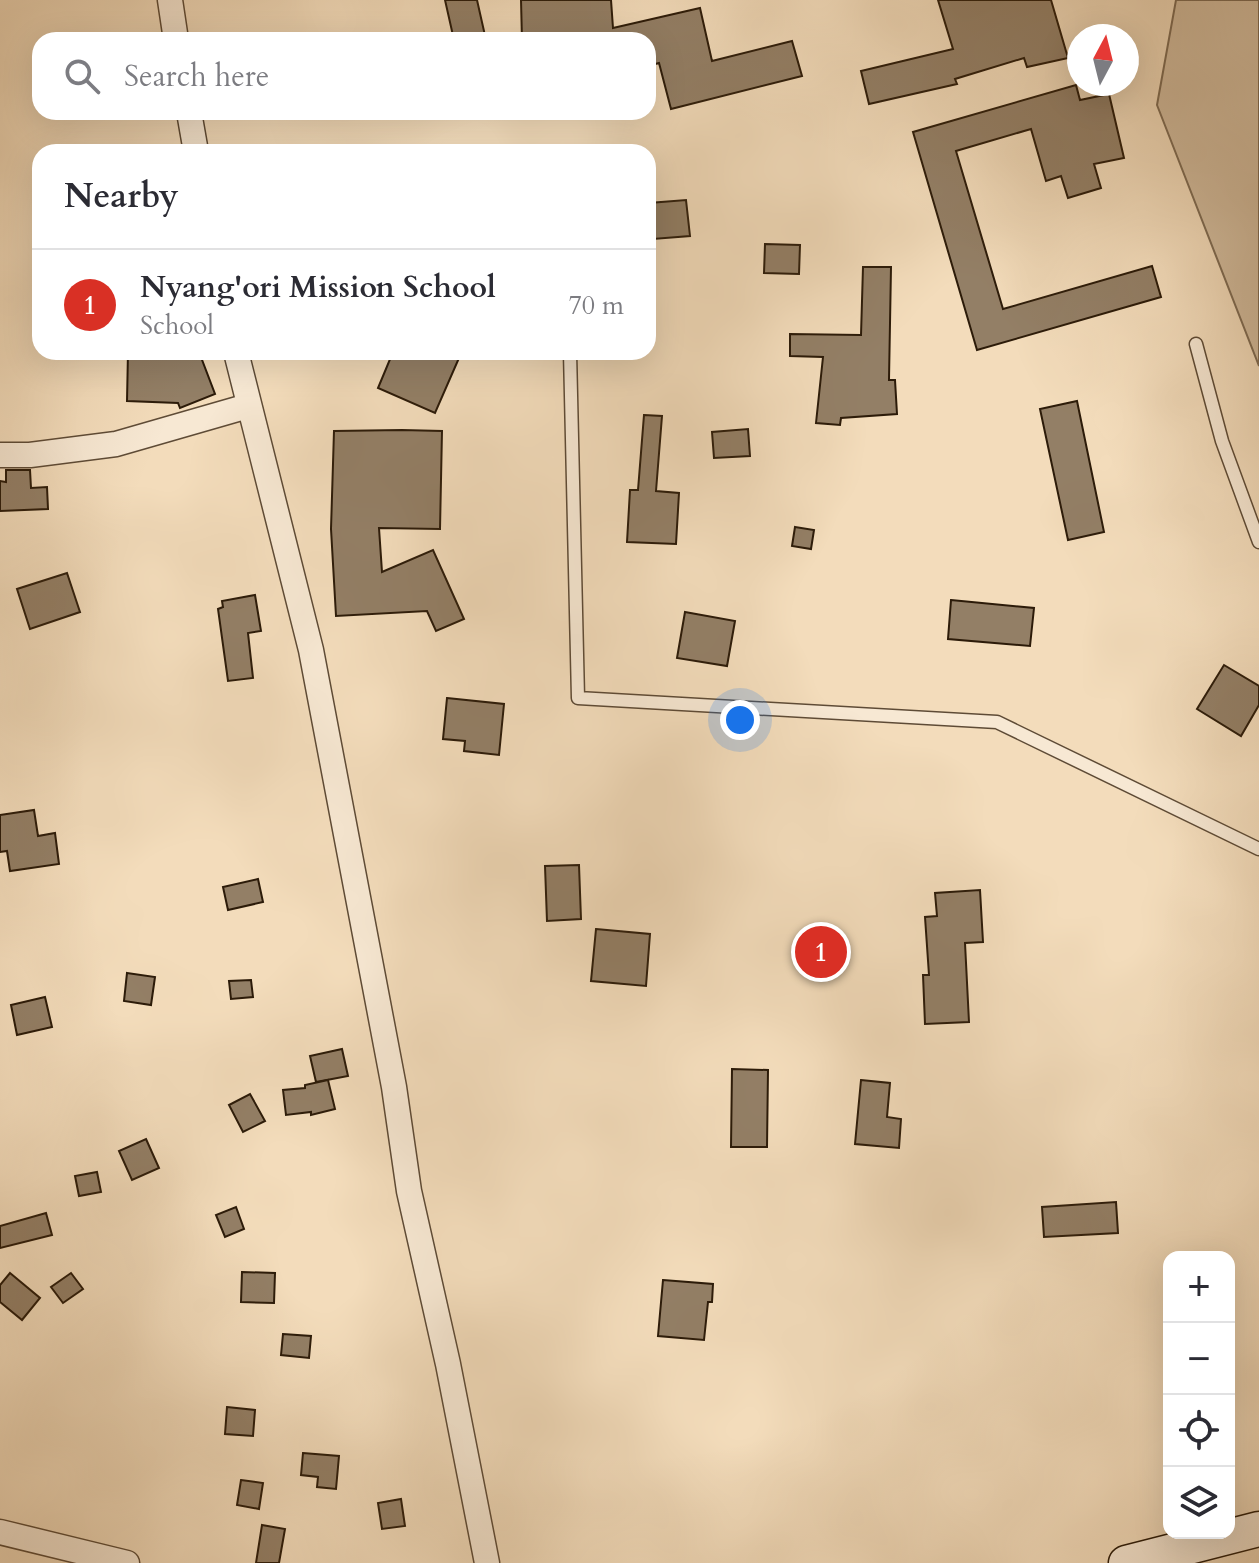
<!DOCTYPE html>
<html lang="en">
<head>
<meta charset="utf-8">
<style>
	body { margin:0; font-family:Cardo,serif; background:#f7f7f7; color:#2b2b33 }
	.controls { position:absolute; right:24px; bottom:24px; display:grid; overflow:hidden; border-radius:16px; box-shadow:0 8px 32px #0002 }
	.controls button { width:72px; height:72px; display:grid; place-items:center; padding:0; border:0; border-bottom:2px solid #e1e1e2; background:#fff; color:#2b2b33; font:40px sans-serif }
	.compass { position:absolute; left:1067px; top:24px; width:72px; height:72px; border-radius:50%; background:#fff; box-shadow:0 8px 32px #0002; rotate:7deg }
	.you { position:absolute; left:740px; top:720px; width:28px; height:28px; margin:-20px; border:6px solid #fff; border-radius:50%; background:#1a73e8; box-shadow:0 0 0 12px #1a73e833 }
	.badge { display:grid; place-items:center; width:52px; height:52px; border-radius:50%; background:#d93025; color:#fff; font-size:26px; font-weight:700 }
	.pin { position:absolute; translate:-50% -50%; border:4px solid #fff; box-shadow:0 2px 8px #0006 }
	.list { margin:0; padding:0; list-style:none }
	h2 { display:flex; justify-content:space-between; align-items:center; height:104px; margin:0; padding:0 32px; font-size:34px }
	h2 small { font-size:26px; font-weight:400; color:#7c7c81 }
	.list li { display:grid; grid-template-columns:52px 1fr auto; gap:24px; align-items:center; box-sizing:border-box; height:112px; padding:0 32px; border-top:2px solid #e1e1e2 }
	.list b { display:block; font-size:30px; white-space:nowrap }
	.list p { margin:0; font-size:26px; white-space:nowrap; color:#7c7c81 }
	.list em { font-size:26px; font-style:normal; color:#7c7c81 }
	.icon { flex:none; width:44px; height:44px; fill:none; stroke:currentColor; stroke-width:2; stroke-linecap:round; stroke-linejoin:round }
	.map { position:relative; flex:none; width:1259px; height:1563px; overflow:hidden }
	.search { position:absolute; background:#fff; box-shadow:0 8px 32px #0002; left:32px; top:32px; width:624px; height:88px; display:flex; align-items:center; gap:20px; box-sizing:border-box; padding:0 28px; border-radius:24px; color:#7c7c81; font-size:30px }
	.panel { position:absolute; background:#fff; box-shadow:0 8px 32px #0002; left:32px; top:144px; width:624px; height:216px; border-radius:24px }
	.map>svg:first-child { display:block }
</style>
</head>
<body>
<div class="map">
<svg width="1259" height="1563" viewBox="0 0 1259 1563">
	<rect width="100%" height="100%" fill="#f3dcbb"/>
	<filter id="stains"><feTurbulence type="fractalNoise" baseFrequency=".0025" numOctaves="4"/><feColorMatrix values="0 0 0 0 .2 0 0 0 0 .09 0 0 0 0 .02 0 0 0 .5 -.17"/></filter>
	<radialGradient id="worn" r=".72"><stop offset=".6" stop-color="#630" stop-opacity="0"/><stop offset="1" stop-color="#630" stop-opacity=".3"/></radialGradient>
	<!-- green -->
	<polygon fill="#d1bb9d" stroke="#7e6b53" stroke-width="2" points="1176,0 1259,0 1259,366 1157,105"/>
	<!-- building -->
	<g fill="#937f66" stroke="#2c1b09" stroke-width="2">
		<polygon points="445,0 477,0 486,40 454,40"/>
		<polygon points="521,0 611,0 613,28 700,8 712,61 792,41 802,76 671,109 659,63 648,66 648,40 522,40"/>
		<polygon points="938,0 1051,0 1068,58 1027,67 1024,58 955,79 957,84 869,104 861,71 953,49"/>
		<polygon points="1076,85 1080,100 1109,94 1124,158 1094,164 1101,188 1068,198 1061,176 1046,181 1031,129 956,151 1003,309 1152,266 1161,297 977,350 913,132"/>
		<polygon points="686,200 690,236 653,239 649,203"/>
		<polygon points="765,244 800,245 799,274 764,273"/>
		<polygon points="863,267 891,267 889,380 895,380 897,414 841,418 840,425 816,423 823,357 790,356 790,334 861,335"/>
		<polygon points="128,352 199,352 215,394 180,408 178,403 127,401"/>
		<polygon points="393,352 444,352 459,358 435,413 378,388"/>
		<polygon points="1077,401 1104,532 1068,540 1040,409"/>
		<polygon points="644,415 662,416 656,491 679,493 676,544 627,542 630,490 638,490"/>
		<polygon points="748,429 750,456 714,458 712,432"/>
		<polygon points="402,430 442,431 440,529 379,528 382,572 433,550 464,619 436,631 427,611 336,616 331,529 334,431"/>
		<polygon points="6,470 30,470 31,488 47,487 48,509 0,511 0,481 6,482"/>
		<polygon points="795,527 814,530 811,549 792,546"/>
		<polygon points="67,573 80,612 30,629 17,589"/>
		<polygon points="255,595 261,631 248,633 253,678 228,681 218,609 223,607 222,601"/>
		<polygon points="951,600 1034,608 1030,646 948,639"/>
		<polygon points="685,612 735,621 727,666 677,658"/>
		<polygon points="1224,665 1259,686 1259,705 1241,736 1197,709"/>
		<polygon points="447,698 504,704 499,755 464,751 465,741 443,739"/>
		<polygon points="34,810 38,836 55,833 59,864 10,871 7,851 0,852 0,815"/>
		<polygon points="579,865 581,919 547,921 545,866"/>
		<polygon points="258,879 263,902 228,910 223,887"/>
		<polygon points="980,890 983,942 965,943 969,1022 925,1024 923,975 929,975 925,917 937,916 935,893"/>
		<polygon points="596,929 650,934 646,986 591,981"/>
		<polygon points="127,973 155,977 151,1005 124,1001"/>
		<polygon points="251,980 253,997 231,999 229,981"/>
		<polygon points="45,997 52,1027 17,1035 11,1005"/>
		<polygon points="342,1049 348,1076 316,1082 310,1056"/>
		<polygon points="732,1069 768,1070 767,1147 731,1147"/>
		<polygon points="328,1080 335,1109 311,1115 311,1112 286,1115 283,1090 305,1088 305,1085"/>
		<polygon points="861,1080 890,1083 887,1117 901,1119 899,1148 855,1144"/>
		<polygon points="250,1094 265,1121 243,1132 229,1105"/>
		<polygon points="146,1139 159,1168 132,1180 119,1151"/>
		<polygon points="97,1172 101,1192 79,1196 75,1176"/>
		<polygon points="1116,1202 1118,1233 1044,1237 1042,1207"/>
		<polygon points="236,1207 244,1229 225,1237 216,1215"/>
		<polygon points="46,1213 52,1235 0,1248 0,1226"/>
		<polygon points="242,1272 275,1273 274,1303 241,1302"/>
		<polygon points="10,1273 40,1298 22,1320 0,1302 0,1285"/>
		<polygon points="71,1273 83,1289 63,1303 51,1287"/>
		<polygon points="663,1280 713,1284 712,1302 708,1302 704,1340 658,1336"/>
		<polygon points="283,1334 311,1336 309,1358 281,1355"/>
		<polygon points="227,1407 255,1410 253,1436 225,1434"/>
		<polygon points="303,1453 339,1456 336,1489 317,1487 318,1477 301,1475"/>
		<polygon points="241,1480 263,1483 259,1509 237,1505"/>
		<polygon points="401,1499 405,1526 382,1529 378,1503"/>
		<polygon points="262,1525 285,1529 279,1563 256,1563"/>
	</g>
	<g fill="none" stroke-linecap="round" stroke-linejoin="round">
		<!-- service casing -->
		<g stroke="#5e4b36" stroke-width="15">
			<g id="service">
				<polyline points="1196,344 1222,441 1259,542"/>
				<polyline points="570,352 578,698 997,722 1259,849"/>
			</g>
		</g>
		<!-- minor casing -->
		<g stroke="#5e4b36" stroke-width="27">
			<g id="minor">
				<polyline points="170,0 176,40"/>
				<polyline points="189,112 196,152"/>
				<polyline points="236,352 311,650 394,1087 409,1191 448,1364 487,1563"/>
				<polyline points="0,455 30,455 116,444 248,406"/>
				<polyline points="0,1532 127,1563"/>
			</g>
		</g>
		<!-- secondary casing -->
		<g stroke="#2c1b09" stroke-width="37">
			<polyline id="secondary" points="1126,1563 1259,1529"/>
		</g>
		<!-- service -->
		<use href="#service" stroke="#f7e8d3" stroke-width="12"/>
		<!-- minor -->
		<use href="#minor" stroke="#f7e8d3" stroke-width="24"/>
		<!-- secondary -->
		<use href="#secondary" stroke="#f7e8d3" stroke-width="34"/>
	</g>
	<rect width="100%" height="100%" filter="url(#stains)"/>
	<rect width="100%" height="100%" fill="url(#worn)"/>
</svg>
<div class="controls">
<button>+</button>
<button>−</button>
<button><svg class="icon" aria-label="locate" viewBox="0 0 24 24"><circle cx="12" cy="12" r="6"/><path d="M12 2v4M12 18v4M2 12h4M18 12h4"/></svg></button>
<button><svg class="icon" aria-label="layers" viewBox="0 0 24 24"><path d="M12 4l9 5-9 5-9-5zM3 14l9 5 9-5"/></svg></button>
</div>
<svg class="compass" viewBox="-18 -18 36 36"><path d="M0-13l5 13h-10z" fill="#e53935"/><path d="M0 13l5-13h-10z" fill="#7c7c81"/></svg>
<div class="you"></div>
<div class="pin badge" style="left:821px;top:952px">1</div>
<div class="search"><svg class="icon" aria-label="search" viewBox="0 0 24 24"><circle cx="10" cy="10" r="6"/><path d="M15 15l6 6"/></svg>Search here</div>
<section class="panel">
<h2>Nearby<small></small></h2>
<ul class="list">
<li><span class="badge">1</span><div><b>Nyang'ori Mission School</b><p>School</p></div><em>70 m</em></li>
</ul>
</section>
</div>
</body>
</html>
